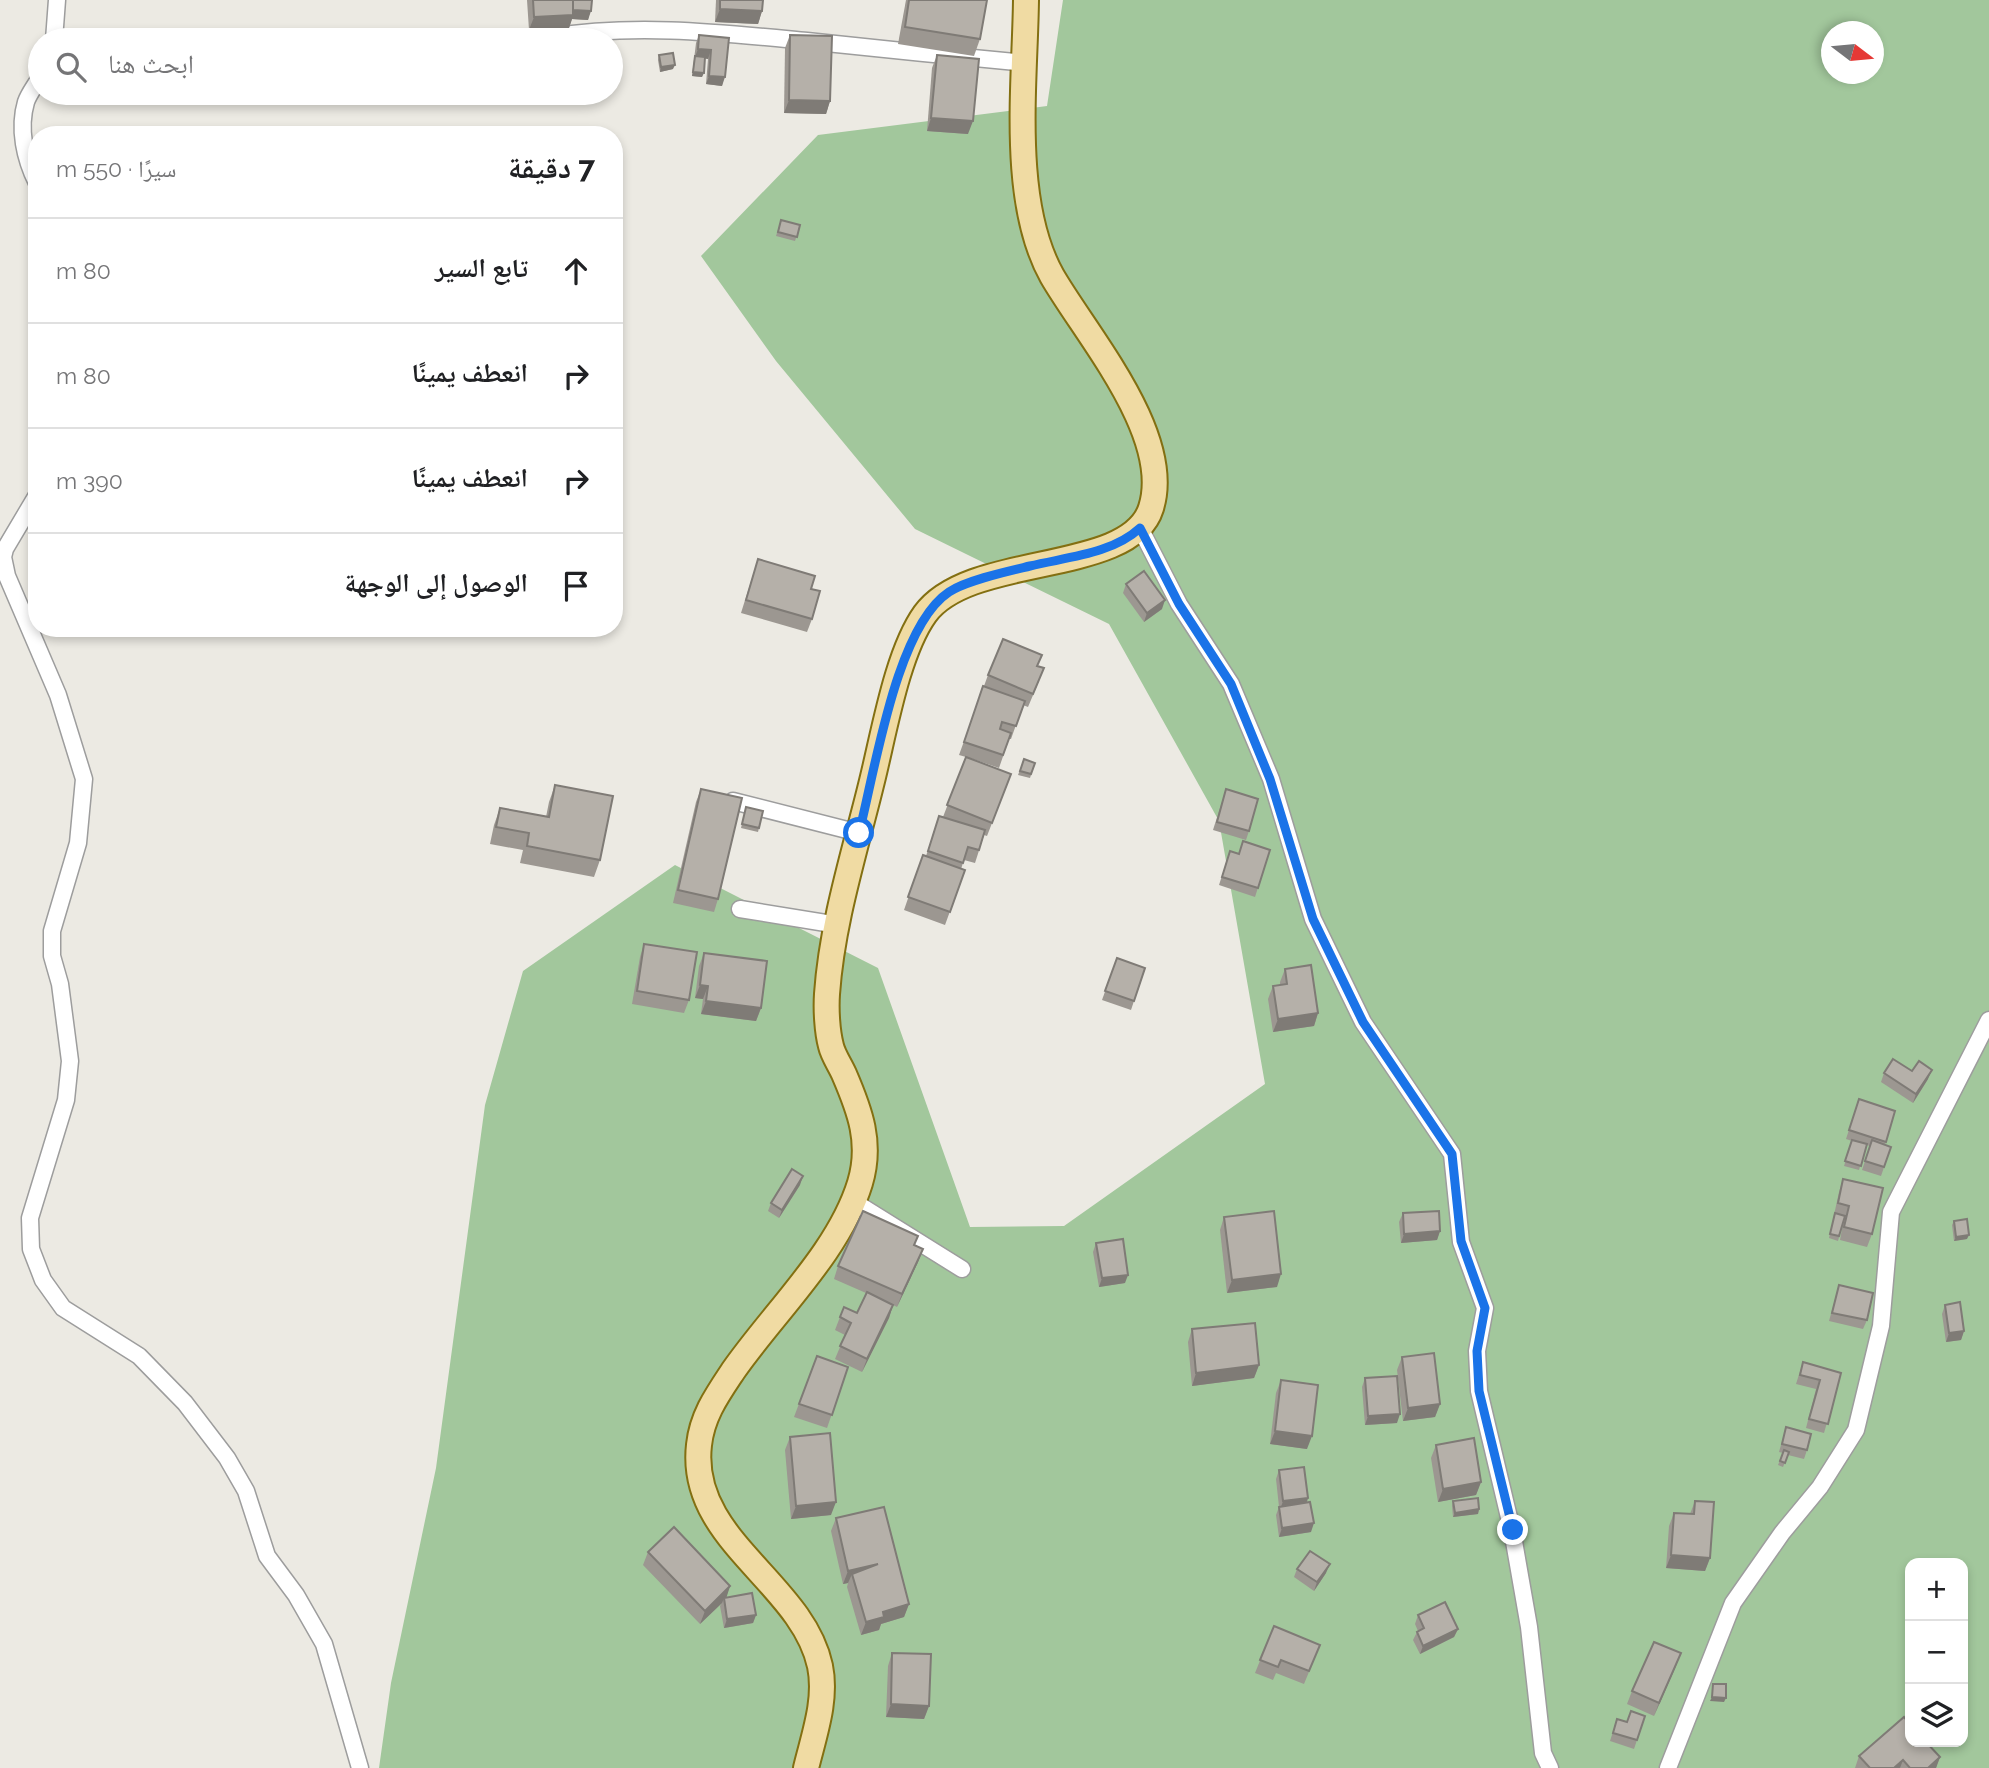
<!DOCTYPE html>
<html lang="ar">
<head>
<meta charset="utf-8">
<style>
	body { margin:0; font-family:Raleway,"Noto Naskh Arabic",sans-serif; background:#f6f6f6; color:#202124; direction:rtl }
	.controls { position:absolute; right:21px; bottom:21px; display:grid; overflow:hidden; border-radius:14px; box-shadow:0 4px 10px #0003 }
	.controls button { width:63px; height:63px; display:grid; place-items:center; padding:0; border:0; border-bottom:2px solid #e0e0e0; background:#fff; color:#202124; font:35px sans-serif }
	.compass { position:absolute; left:1821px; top:21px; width:63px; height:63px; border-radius:50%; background:#fff; box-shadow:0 4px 10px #0003; rotate:106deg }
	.stop { position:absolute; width:21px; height:21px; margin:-16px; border:5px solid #1a73e8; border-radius:50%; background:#fff }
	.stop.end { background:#1a73e8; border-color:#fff; box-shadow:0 2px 7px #0008 }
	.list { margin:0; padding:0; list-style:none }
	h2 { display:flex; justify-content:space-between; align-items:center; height:91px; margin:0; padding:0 28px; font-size:30px }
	h2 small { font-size:23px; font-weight:400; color:#757577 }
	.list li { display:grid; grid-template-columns:46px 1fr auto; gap:21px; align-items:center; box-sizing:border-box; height:105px; padding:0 28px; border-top:2px solid #e0e0e0 }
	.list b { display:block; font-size:26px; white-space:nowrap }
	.list em { font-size:23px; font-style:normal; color:#757577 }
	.icon { flex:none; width:38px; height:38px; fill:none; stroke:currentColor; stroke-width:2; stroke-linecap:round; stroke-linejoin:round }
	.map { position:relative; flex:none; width:1989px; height:1768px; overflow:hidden; direction:ltr }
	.search { position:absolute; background:#fff; box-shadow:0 4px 10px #0003; left:28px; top:28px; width:595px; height:77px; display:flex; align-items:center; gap:18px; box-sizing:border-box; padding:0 24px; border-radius:38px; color:#757577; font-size:26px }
	.panel { position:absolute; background:#fff; box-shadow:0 4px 10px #0003; left:28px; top:126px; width:595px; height:511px; border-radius:28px; direction:rtl }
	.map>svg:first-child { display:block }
</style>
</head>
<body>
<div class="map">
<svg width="1989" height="1768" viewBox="0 0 1989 1768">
	<rect width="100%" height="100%" fill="#eceae3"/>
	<!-- forest -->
	<path fill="#a2c79c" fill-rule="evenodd" d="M1063,0H1989V1768H379L391,1683L436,1468L485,1105L523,971L675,865L878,968L970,1227L1064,1226L1265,1084L1219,821L1109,624L915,529L776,361L701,256L818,135L1047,106ZM1832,32H1874V74H1832ZM1910,1563H1963V1742H1910Z"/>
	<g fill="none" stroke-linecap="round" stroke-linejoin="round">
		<!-- minor casing -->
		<g stroke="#9d9d9d" stroke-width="19">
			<g id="minor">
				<path d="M551,37C635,23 723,33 807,41C880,49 952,56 1025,63"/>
				<polyline points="54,40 57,0"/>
				<path d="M37,183C25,159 18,129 26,102C29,93 36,85 40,77"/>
				<polyline points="37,495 5,549 3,557 7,576 58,695 84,779 78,843 52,931 52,956 60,984 70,1061 66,1100 30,1218 31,1249 43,1280 63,1308 139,1356 185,1403 227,1458 246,1491 267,1556 296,1595 324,1644 360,1768"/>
				<polyline points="1140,528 1179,604 1231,684 1271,779 1313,919 1363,1022 1452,1154 1461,1242 1485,1308 1477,1351 1479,1391 1512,1530 1529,1627 1543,1753 1550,1768"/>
				<polyline points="733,801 859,833"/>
				<polyline points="740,909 838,925"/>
				<polyline points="853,1201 962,1269"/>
				<polyline points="1668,1768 1733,1603 1782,1533 1820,1487 1856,1430 1881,1326 1891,1212 1989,1020"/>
			</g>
		</g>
		<!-- primary casing -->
		<g stroke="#836f11" stroke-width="28">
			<path id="primary" d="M806,1768C814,1735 827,1700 820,1666C802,1582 688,1540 699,1445C702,1416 717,1395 733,1371C774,1312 839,1252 860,1183C872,1143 860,1111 844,1074C840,1065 833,1055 831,1046C827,1031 826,1009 827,994C832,922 855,851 872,781C884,733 897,653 925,614C970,552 1130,576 1151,508C1174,435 1086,335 1052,276C1010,201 1025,83 1026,0"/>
		</g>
		<!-- minor -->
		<use href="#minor" stroke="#fff" stroke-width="16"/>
		<!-- primary -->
		<use href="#primary" stroke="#f0dba3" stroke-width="24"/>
	</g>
	<!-- wall -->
	<g fill="#9c9791">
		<polygon points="527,0 592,0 588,20 572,19 569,28 529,30"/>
		<polygon points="716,0 763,0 762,11 758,24 715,22"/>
		<polygon points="906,0 987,0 980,39 974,56 898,44"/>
		<polygon points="699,35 729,38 722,86 706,84 708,59 705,58 702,77 692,76 696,43"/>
		<polygon points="790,35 830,101 826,114 784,113 785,48"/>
		<polygon points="659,55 673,69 660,72 658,60"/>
		<polygon points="937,55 968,134 927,131 932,68"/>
		<polygon points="781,220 800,225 795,241 776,236"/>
		<polygon points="758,559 811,589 812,619 807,632 741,613"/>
		<polygon points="1126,584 1162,609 1144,622 1123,593"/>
		<polygon points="1038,666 1039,681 1028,707 1023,705 1011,739 1009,739 999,768 970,758 1011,774 987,836 984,835 975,863 964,860 961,869 965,870 945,925 904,910 923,855 926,856 939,816 943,817 966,757 959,755 988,675"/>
		<polygon points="1024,759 1035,763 1030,778 1018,775"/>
		<polygon points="555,785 600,860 594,877 520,863 523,850 490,844 494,825 500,808 546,817 549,802"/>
		<polygon points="701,789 718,899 714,912 673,903 696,802"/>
		<polygon points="1226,789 1249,831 1246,840 1213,830"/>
		<polygon points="746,807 759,828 758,832 741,828"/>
		<polygon points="1270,850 1255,897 1219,885 1230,851 1239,854"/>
		<polygon points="644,944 689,1000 684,1013 632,1004 640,957"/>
		<polygon points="704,953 761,1008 756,1021 701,1014 703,999 695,998 699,966"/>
		<polygon points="1117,958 1145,968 1131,1010 1102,1000"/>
		<polygon points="1285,969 1318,1013 1314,1026 1273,1032 1268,999 1273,986 1280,985 1280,982"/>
		<polygon points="1912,1071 1928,1079 1913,1103 1881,1082 1884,1073"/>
		<polygon points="1859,1099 1895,1111 1885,1145 1891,1147 1881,1176 1862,1170 1870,1146 1866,1145 1859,1170 1844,1166 1852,1141 1846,1139"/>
		<polygon points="1843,1179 1872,1234 1867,1247 1840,1240 1844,1218 1838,1241 1829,1238 1839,1192"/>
		<polygon points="800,1185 779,1218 768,1211 771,1203"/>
		<polygon points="1403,1213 1440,1231 1437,1240 1401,1243 1399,1222"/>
		<polygon points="1224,1217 1277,1287 1227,1293 1220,1230"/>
		<polygon points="1954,1221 1967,1239 1954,1241 1952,1225"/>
		<polygon points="918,1236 914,1245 923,1249 918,1262 897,1307 893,1305 889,1318 862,1372 835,1359 845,1335 835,1330 840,1317 857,1313 866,1293 834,1279 838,1266"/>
		<polygon points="1096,1243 1125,1283 1099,1287 1093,1252"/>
		<polygon points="1839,1285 1867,1320 1863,1329 1829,1321"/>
		<polygon points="1945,1305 1964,1331 1961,1340 1946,1342 1942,1314"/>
		<polygon points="1192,1329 1259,1365 1254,1378 1192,1386 1188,1342"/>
		<polygon points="817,1356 848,1367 827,1428 794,1417"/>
		<polygon points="1402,1357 1440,1404 1435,1417 1403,1421 1397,1370"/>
		<polygon points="1803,1362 1841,1373 1824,1433 1806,1428 1816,1389 1796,1384"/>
		<polygon points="1365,1378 1397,1423 1365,1425 1362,1387"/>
		<polygon points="1281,1380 1307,1449 1270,1444 1276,1393"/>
		<polygon points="1786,1427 1807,1450 1804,1459 1788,1455 1783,1467 1778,1465 1783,1453 1779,1452"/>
		<polygon points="790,1437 831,1515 791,1519 785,1450"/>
		<polygon points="1436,1445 1481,1482 1476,1495 1438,1502 1431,1458"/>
		<polygon points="1279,1470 1308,1498 1307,1502 1311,1532 1279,1537 1276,1515 1279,1507 1276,1479"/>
		<polygon points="1453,1501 1479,1509 1478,1514 1453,1517 1452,1506"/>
		<polygon points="1695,1501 1710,1558 1705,1571 1666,1568 1669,1526 1674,1513 1690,1514"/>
		<polygon points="836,1518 909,1604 904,1617 881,1624 879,1630 861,1635 847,1587 848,1583 843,1584 831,1531"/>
		<polygon points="648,1552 730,1586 726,1597 756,1615 753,1623 724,1628 720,1606 722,1603 700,1624 643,1565"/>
		<polygon points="1297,1569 1326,1573 1314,1591 1294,1577"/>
		<polygon points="1418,1615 1458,1629 1454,1637 1420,1654 1413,1640 1417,1632 1418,1631 1415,1624"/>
		<polygon points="1274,1626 1320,1645 1304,1684 1276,1673 1273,1680 1255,1673"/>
		<polygon points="892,1653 929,1706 924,1719 886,1717 888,1666"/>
		<polygon points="1676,1666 1654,1716 1627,1704 1632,1691"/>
		<polygon points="1645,1716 1634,1749 1610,1741 1617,1719 1627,1722"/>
		<polygon points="1859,1756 1940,1757 1936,1768 1855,1768"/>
	</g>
	<!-- shaded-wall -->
	<g fill="#7f7b76">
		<polygon points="720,9 762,11 758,24 715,22"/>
		<polygon points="571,10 591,11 588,20 572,19 569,28 529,30 534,17"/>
		<polygon points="698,49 711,50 708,59 695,57"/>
		<polygon points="675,65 673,69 660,72 661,67"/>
		<polygon points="693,72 704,73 702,77 692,76"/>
		<polygon points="709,76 725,77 722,86 706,84"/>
		<polygon points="789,100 830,101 826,114 784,113"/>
		<polygon points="931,118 973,121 968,134 927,131"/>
		<polygon points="1165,600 1162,609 1144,622 1147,613"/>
		<polygon points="700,985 708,986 703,999 695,998"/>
		<polygon points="706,1001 761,1008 756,1021 701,1014"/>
		<polygon points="1318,1013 1314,1026 1273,1032 1278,1019"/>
		<polygon points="1932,1070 1928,1079 1913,1103 1916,1094"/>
		<polygon points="803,1176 800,1185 779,1218 782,1210"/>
		<polygon points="1440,1231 1437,1240 1401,1243 1404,1234"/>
		<polygon points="1969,1235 1967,1239 1954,1241 1956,1237"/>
		<polygon points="923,1249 918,1262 897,1307 902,1294"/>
		<polygon points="1281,1274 1277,1287 1227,1293 1232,1280"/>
		<polygon points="1128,1275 1125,1283 1099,1287 1102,1278"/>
		<polygon points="893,1305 889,1318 862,1372 867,1359"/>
		<polygon points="1964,1331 1961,1340 1946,1342 1949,1333"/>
		<polygon points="1259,1365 1254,1378 1192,1386 1196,1373"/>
		<polygon points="1440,1404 1435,1417 1403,1421 1408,1408"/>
		<polygon points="1400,1414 1397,1423 1365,1425 1368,1416"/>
		<polygon points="1275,1431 1312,1436 1307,1449 1270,1444"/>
		<polygon points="1481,1482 1476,1495 1438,1502 1443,1489"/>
		<polygon points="1308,1498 1305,1507 1280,1510 1283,1501"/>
		<polygon points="836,1502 831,1515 791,1519 796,1506"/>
		<polygon points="1479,1509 1478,1514 1453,1517 1455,1513"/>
		<polygon points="1314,1523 1311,1532 1279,1537 1282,1528"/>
		<polygon points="1671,1555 1710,1558 1705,1571 1666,1568"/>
		<polygon points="878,1564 852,1574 848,1583 843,1584 848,1571"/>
		<polygon points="1330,1564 1326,1573 1314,1591 1317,1582"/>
		<polygon points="730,1586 726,1599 724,1598 722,1603 700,1624 705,1611"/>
		<polygon points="909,1604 904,1617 881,1624 879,1630 861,1635 866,1622 883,1612"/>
		<polygon points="756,1615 753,1623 724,1628 727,1619"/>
		<polygon points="1458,1629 1454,1637 1420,1654 1423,1646"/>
		<polygon points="1681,1653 1676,1666 1654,1716 1659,1703"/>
		<polygon points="1712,1697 1726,1698 1724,1702 1710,1701"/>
		<polygon points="891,1704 929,1706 924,1719 886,1717"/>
		<polygon points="1940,1757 1936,1768 1928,1768"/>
		<polygon points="1903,1760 1900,1768 1894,1768"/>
	</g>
	<!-- building -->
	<g fill="#b5b0a9" stroke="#7f7b76" stroke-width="2">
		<polygon points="533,0 573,0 573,15 534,17"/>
		<polygon points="573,0 592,0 591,11 573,10"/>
		<polygon points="720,0 763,0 762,11 720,9"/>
		<polygon points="909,0 987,0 980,39 905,27"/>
		<polygon points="699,35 729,38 725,77 709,76 711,50 698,49"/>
		<polygon points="790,35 832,36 830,101 789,100"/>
		<polygon points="673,53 675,65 661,67 659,55"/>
		<polygon points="937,55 979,59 973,121 931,118"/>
		<polygon points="695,56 705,57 704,73 693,72"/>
		<polygon points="781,220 800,225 797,237 778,232"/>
		<polygon points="758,559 815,576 811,589 820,591 812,619 746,600"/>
		<polygon points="1144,571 1165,600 1147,613 1126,584"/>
		<polygon points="1003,639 1042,655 1037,666 1044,668 1033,694 988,675"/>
		<polygon points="983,686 1025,701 1016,726 1002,722 1000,729 1011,733 1003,755 964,742"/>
		<polygon points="966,757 1011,774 992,823 947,805"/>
		<polygon points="1024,759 1035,763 1031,774 1020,771"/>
		<polygon points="555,785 613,796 600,860 527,846 529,833 496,827 500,808 549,817"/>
		<polygon points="701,789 742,798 718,899 678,890"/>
		<polygon points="1226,789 1258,799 1249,831 1217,822"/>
		<polygon points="746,807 763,811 759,828 742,824"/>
		<polygon points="939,816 985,830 979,850 968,847 963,863 928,851"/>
		<polygon points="1243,841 1270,850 1258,888 1222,877 1230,851 1239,854"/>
		<polygon points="923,855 965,870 950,912 908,897"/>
		<polygon points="644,944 697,952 689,1000 637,991"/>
		<polygon points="704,953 767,961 761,1008 706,1001 708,986 700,985"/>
		<polygon points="1117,958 1145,968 1134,1001 1105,991"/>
		<polygon points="1311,965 1318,1013 1278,1019 1273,986 1287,984 1285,969"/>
		<polygon points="1893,1059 1912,1071 1919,1061 1932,1070 1916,1094 1884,1073"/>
		<polygon points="1859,1099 1895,1111 1886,1142 1849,1130"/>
		<polygon points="1852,1140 1867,1144 1861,1166 1845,1161"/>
		<polygon points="1872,1140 1891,1147 1884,1167 1865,1161"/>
		<polygon points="792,1169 803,1176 782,1210 771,1203"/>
		<polygon points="1843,1179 1883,1188 1872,1234 1844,1227 1849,1206 1838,1203"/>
		<polygon points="863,1211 918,1236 914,1245 923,1249 902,1294 838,1266"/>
		<polygon points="1274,1211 1281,1274 1232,1280 1224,1217"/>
		<polygon points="1439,1211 1440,1231 1404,1234 1403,1213"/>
		<polygon points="1835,1213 1845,1216 1839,1236 1830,1234"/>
		<polygon points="1967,1219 1969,1235 1956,1237 1954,1221"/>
		<polygon points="1123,1239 1128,1275 1102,1278 1096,1243"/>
		<polygon points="1839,1285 1873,1293 1867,1320 1832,1313"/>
		<polygon points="867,1292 893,1305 867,1359 840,1346 851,1323 840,1317 844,1307 857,1313"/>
		<polygon points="1960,1302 1964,1331 1949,1333 1945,1305"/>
		<polygon points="1255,1323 1259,1365 1196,1373 1192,1329"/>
		<polygon points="1434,1353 1440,1404 1408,1408 1402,1357"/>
		<polygon points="817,1356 848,1367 832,1415 799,1404"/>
		<polygon points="1803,1362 1841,1373 1828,1424 1809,1419 1820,1380 1800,1375"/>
		<polygon points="1397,1376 1400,1414 1368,1416 1365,1378"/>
		<polygon points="1281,1380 1318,1385 1312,1436 1275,1431"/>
		<polygon points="1786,1427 1811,1434 1807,1450 1782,1444"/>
		<polygon points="830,1433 836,1502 796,1506 790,1437"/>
		<polygon points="1474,1438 1481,1482 1443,1489 1436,1445"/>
		<polygon points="1784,1450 1789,1452 1785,1463 1780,1461"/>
		<polygon points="1304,1467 1308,1498 1283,1501 1279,1470"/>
		<polygon points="1478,1498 1479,1509 1455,1513 1453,1501"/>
		<polygon points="1695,1501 1714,1502 1710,1558 1671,1555 1674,1513 1694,1514"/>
		<polygon points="1310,1502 1314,1523 1282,1528 1279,1507"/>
		<polygon points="884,1507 909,1604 883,1612 884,1617 866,1622 852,1574 878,1564 848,1571 836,1518"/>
		<polygon points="674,1527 730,1586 705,1611 648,1552"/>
		<polygon points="1310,1551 1330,1564 1317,1582 1297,1569"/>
		<polygon points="752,1593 756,1615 727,1619 724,1598"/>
		<polygon points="1445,1602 1458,1629 1423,1646 1417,1632 1424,1628 1418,1615"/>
		<polygon points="1274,1626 1320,1645 1309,1671 1281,1660 1278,1667 1260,1660"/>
		<polygon points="1654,1642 1681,1653 1659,1703 1632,1691"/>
		<polygon points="892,1653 931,1654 929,1706 891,1704"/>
		<polygon points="1713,1684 1726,1684 1726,1698 1712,1697"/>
		<polygon points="1631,1711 1645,1716 1637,1740 1613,1733 1617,1719 1627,1722"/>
		<polygon points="1904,1717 1910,1724 1910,1742 1926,1742 1940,1757 1928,1768 1910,1768 1903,1760 1894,1768 1870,1768 1859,1756"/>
	</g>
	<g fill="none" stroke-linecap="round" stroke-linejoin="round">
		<!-- route -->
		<path stroke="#1a73e8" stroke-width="9" d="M859,833C875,771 896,627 949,592C967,580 1009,571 1030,566C1067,557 1112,554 1140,528L1179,604L1231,684L1270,779L1313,919L1363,1022L1452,1154L1461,1241L1485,1308L1477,1351L1479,1391L1513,1530"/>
	</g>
</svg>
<div class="controls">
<button>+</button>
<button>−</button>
<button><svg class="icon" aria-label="layers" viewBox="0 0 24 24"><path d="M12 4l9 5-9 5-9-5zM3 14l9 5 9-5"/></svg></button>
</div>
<svg class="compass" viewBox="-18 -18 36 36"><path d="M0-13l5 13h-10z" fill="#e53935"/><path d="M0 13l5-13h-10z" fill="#757577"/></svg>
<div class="stop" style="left:859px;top:833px"></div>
<div class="stop end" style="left:1513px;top:1530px"></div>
<div class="search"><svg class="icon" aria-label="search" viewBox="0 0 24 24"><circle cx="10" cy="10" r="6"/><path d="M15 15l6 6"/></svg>ابحث هنا</div>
<section class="panel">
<h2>7 دقيقة<small>سيرًا · 550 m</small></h2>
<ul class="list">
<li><svg class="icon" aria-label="ahead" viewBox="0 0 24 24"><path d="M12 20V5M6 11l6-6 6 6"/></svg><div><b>تابع السير</b></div><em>80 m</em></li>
<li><svg class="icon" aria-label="right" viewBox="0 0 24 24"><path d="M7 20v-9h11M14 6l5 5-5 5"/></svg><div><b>انعطف يمينًا</b></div><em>80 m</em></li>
<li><svg class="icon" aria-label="right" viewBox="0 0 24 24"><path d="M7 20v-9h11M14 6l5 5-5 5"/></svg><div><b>انعطف يمينًا</b></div><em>390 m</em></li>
<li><svg class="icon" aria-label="arrive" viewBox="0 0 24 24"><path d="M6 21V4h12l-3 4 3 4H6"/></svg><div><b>الوصول إلى الوجهة</b></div></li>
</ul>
</section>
</div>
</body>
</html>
